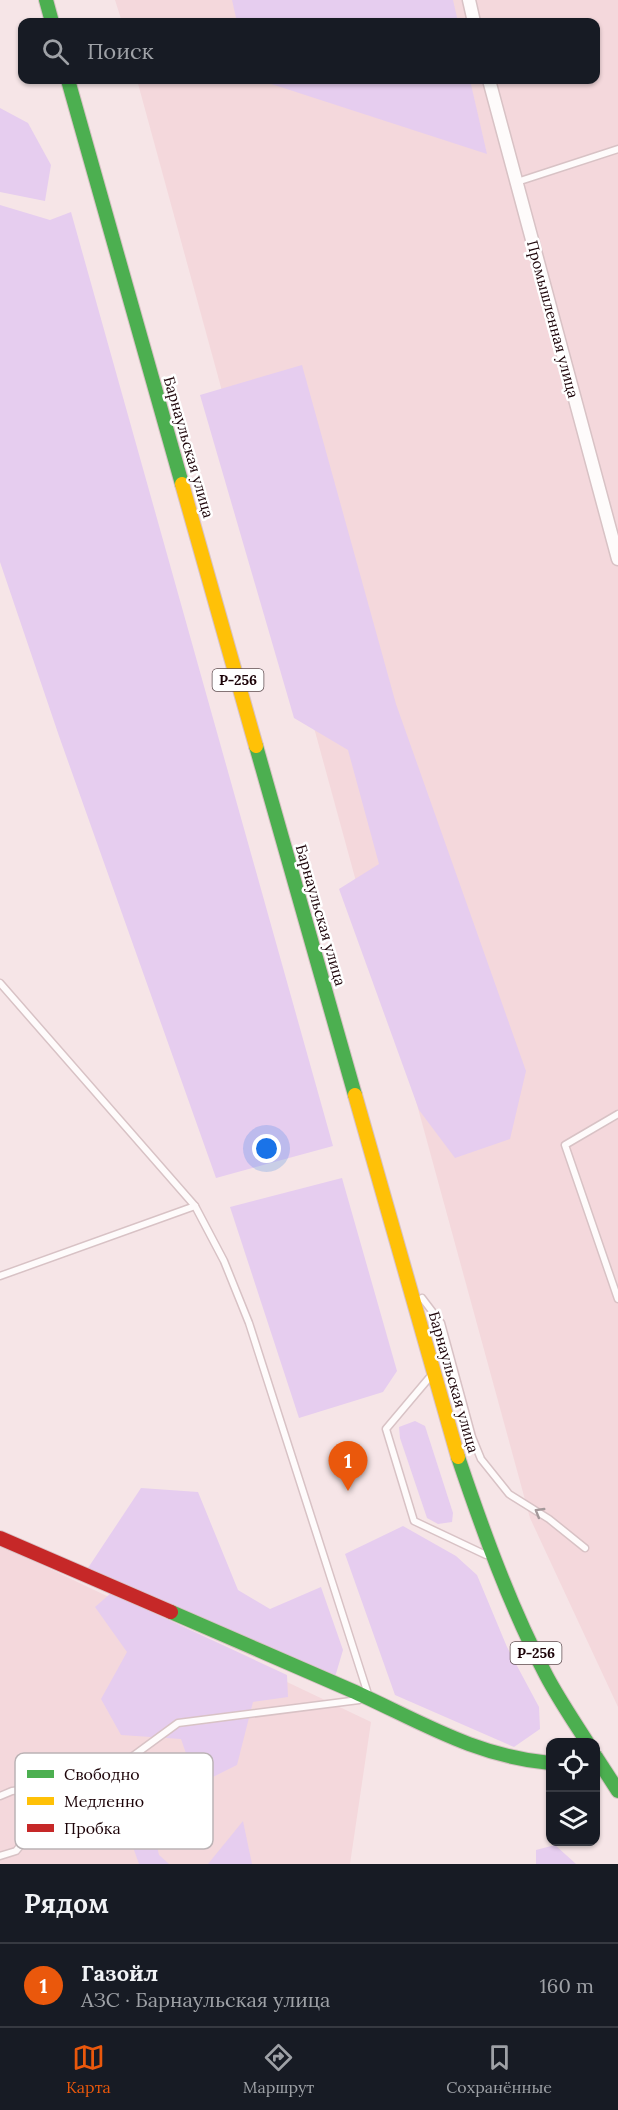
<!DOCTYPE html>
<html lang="ru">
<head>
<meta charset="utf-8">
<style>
	body { margin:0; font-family:Lora,serif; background:#242831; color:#f1f3f6 }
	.controls { position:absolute; right:18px; bottom:18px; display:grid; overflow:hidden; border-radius:12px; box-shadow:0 2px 4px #0004 }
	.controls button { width:54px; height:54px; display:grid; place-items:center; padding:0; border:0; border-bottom:2px solid #363941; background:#171b24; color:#f1f3f6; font:30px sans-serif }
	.you { position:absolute; left:267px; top:1149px; width:21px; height:21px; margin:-15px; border:4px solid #fff; border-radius:50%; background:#1a73e8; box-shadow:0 0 0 9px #1a73e833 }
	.badge { display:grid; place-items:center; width:39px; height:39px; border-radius:50%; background:#ea580c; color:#fff; font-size:20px; font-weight:700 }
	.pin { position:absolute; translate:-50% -50px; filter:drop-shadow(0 2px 3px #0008) }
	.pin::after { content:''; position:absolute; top:32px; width:21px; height:18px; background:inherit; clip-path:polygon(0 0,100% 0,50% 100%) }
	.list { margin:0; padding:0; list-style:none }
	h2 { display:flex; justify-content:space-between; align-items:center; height:78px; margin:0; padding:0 24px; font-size:26px }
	h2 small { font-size:20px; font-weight:400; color:#9ea1a6 }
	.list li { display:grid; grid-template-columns:39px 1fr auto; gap:18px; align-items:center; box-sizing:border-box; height:84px; padding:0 24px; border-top:2px solid #363941 }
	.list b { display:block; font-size:22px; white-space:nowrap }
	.list p { margin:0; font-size:20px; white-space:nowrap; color:#9ea1a6 }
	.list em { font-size:20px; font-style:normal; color:#9ea1a6 }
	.icon { flex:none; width:33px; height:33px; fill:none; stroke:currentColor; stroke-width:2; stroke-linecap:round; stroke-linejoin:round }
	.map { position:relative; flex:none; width:618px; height:1864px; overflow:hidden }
	.search { position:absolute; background:#171b24; box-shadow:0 2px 4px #0004; left:18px; right:18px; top:18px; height:66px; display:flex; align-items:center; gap:15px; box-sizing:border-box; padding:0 21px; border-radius:12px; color:#9ea1a6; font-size:22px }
	.sheet { height:162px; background:#171b24 }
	nav { display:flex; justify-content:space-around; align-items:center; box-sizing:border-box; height:84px; border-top:2px solid #363941; background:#171b24; font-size:16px; color:#9ea1a6 }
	nav a { display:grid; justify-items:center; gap:3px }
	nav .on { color:#ea580c }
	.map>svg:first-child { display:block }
</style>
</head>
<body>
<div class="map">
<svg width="618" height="1864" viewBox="0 0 618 1864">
	<rect width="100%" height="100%" fill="#f6e5e7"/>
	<!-- built -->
	<g fill="#f4d8dc">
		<polygon points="115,0 618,0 618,1707 530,1518 137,80 596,80 596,22 122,22"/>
		<polygon points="0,1545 371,1722 350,1864 0,1864"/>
	</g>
	<!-- green -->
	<g fill="#e6cdef">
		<polygon points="232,0 453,0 458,22 237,22"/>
		<polygon points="259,80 470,80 487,154"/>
		<polygon points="0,108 28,123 51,165 45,201 0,192"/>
		<polygon points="0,205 50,220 71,212 333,1146 216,1178 59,736 0,562"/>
		<polygon points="302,365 396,704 526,1071 510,1139 455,1158 419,1110 339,889 379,864 348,750 294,718 200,395"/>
		<polygon points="342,1178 397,1371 383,1392 299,1418 230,1207"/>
		<polygon points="415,1421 425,1426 453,1513 452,1522 438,1524 427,1518 400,1438 399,1427"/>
		<polygon points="141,1488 198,1492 238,1590 270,1609 321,1587 343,1650 335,1677 88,1568"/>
		<polygon points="403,1526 456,1556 477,1575 507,1647 539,1707 540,1729 514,1747 395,1695 345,1554"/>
		<polygon points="111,1593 287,1675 288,1697 253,1702 237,1765 197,1785 181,1739 121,1735 101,1699 127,1652 95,1607"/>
		<polygon points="146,1796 159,1855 169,1864 139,1864 118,1805"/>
		<polygon points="243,1821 252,1864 208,1864"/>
		<polygon points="555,1845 576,1864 536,1864 536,1850"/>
	</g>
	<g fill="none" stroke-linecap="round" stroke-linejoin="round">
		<!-- lane casing -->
		<g stroke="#d8c2c5" stroke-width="9">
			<g id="lane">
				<polyline points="517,182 618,149"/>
				<polyline points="0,983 195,1206 224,1261 249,1323 368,1694"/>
				<polyline points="618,1114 565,1145 618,1299"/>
				<polyline points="0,1276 195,1206"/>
				<polyline points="422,1298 441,1323 472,1437 481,1459 509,1494 549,1519 585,1548"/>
				<polyline points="429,1378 386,1429 414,1521 486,1555"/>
				<polyline points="0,1796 12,1791 99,1781 178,1723 359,1700"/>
				<polyline points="0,1856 16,1851 37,1825 98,1782"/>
			</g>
		</g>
		<!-- street casing -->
		<g stroke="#d8c2c5" stroke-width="15">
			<g id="street">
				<polyline points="469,0 474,22"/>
				<polyline points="489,80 618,559"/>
			</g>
		</g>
		<!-- fast casing -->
		<g stroke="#d8c2c5" stroke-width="16">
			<g id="fast">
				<polyline points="46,0 52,22"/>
				<polyline points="68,80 182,484"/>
				<polyline points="256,746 355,1095"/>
				<path d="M458,1457C483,1531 510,1606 546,1675C558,1698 573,1720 587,1742"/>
				<path d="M171,1612C232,1639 294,1665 355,1692C421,1722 475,1756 550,1763"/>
				<polyline points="596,1757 618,1791"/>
			</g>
		</g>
		<!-- slow casing -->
		<g stroke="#d8c2c5" stroke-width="16">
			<g id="slow">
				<polyline points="182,484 256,746"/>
				<polyline points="355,1095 458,1457"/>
			</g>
		</g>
		<!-- jam casing -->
		<g stroke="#d8c2c5" stroke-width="16">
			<polyline id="jam" points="0,1538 171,1612"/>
		</g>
		<!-- lane -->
		<use href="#lane" stroke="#fefbfb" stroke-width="6"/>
		<!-- street -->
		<use href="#street" stroke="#fefbfb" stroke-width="12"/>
		<!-- fast -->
		<use href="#fast" stroke="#4caf50" stroke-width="14"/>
		<!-- slow -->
		<use href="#slow" stroke="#ffc107" stroke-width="14"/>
		<!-- jam -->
		<use href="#jam" stroke="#c62828" stroke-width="14"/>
	</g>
	<!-- one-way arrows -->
	<defs><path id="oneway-chevron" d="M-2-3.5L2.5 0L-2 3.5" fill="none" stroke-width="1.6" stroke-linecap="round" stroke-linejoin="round" transform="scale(1.5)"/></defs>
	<use stroke="#a4989a" href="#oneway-chevron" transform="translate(539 1512) rotate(-149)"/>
	<g text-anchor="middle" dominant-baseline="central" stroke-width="5" stroke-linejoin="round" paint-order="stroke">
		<!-- shield labels -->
		<g fill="#fff" stroke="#604f52" stroke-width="1.5">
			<rect x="212.5" y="669" width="51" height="22" rx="4.5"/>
			<rect x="510.5" y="1642" width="51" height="22" rx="4.5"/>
		</g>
		<g font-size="14" font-weight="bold" fill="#1c0308">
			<text x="238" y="680">Р-256</text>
			<text x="536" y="1653">Р-256</text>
		</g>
		<!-- street labels -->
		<g font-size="15" fill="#1c0308" stroke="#fff">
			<text transform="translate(553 319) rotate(75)">Промышленная улица</text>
			<text transform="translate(189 447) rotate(74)">Барнаульская улица</text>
			<text transform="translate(321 915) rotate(74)">Барнаульская улица</text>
			<text transform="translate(454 1382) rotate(74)">Барнаульская улица</text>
		</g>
	</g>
	<!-- legend -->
	<rect x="15" y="1753" width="198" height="96" rx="9" fill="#fff" stroke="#bbb3b5" stroke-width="1.5"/>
	<rect x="27" y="1770" width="27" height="8" fill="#4caf50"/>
	<rect x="27" y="1797" width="27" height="8" fill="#ffc107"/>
	<rect x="27" y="1824" width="27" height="8" fill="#c62828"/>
	<g font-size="16" fill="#1c0308">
		<text x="64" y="1780">Свободно</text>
		<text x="64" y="1807">Медленно</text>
		<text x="64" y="1834">Пробка</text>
	</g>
</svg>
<div class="controls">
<button><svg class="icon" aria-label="locate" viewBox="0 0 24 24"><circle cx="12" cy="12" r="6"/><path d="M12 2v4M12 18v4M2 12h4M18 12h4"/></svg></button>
<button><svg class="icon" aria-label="layers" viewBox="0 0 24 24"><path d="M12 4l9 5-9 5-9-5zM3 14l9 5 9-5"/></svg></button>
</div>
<div class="you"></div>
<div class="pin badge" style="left:348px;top:1491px">1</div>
<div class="search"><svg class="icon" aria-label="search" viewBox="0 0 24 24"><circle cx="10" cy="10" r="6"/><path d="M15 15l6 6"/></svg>Поиск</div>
</div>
<section class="sheet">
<h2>Рядом<small></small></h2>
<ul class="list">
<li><span class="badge">1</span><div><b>Газойл</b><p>АЗС · Барнаульская улица</p></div><em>160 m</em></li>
</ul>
</section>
<nav>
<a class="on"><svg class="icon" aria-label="map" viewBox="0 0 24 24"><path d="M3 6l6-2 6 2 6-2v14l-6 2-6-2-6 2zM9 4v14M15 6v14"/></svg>Карта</a>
<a><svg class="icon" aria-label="directions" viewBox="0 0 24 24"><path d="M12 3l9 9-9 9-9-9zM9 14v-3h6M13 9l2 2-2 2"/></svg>Маршрут</a>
<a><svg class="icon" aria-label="saved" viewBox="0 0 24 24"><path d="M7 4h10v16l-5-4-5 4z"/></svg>Сохранённые</a>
</nav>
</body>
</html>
